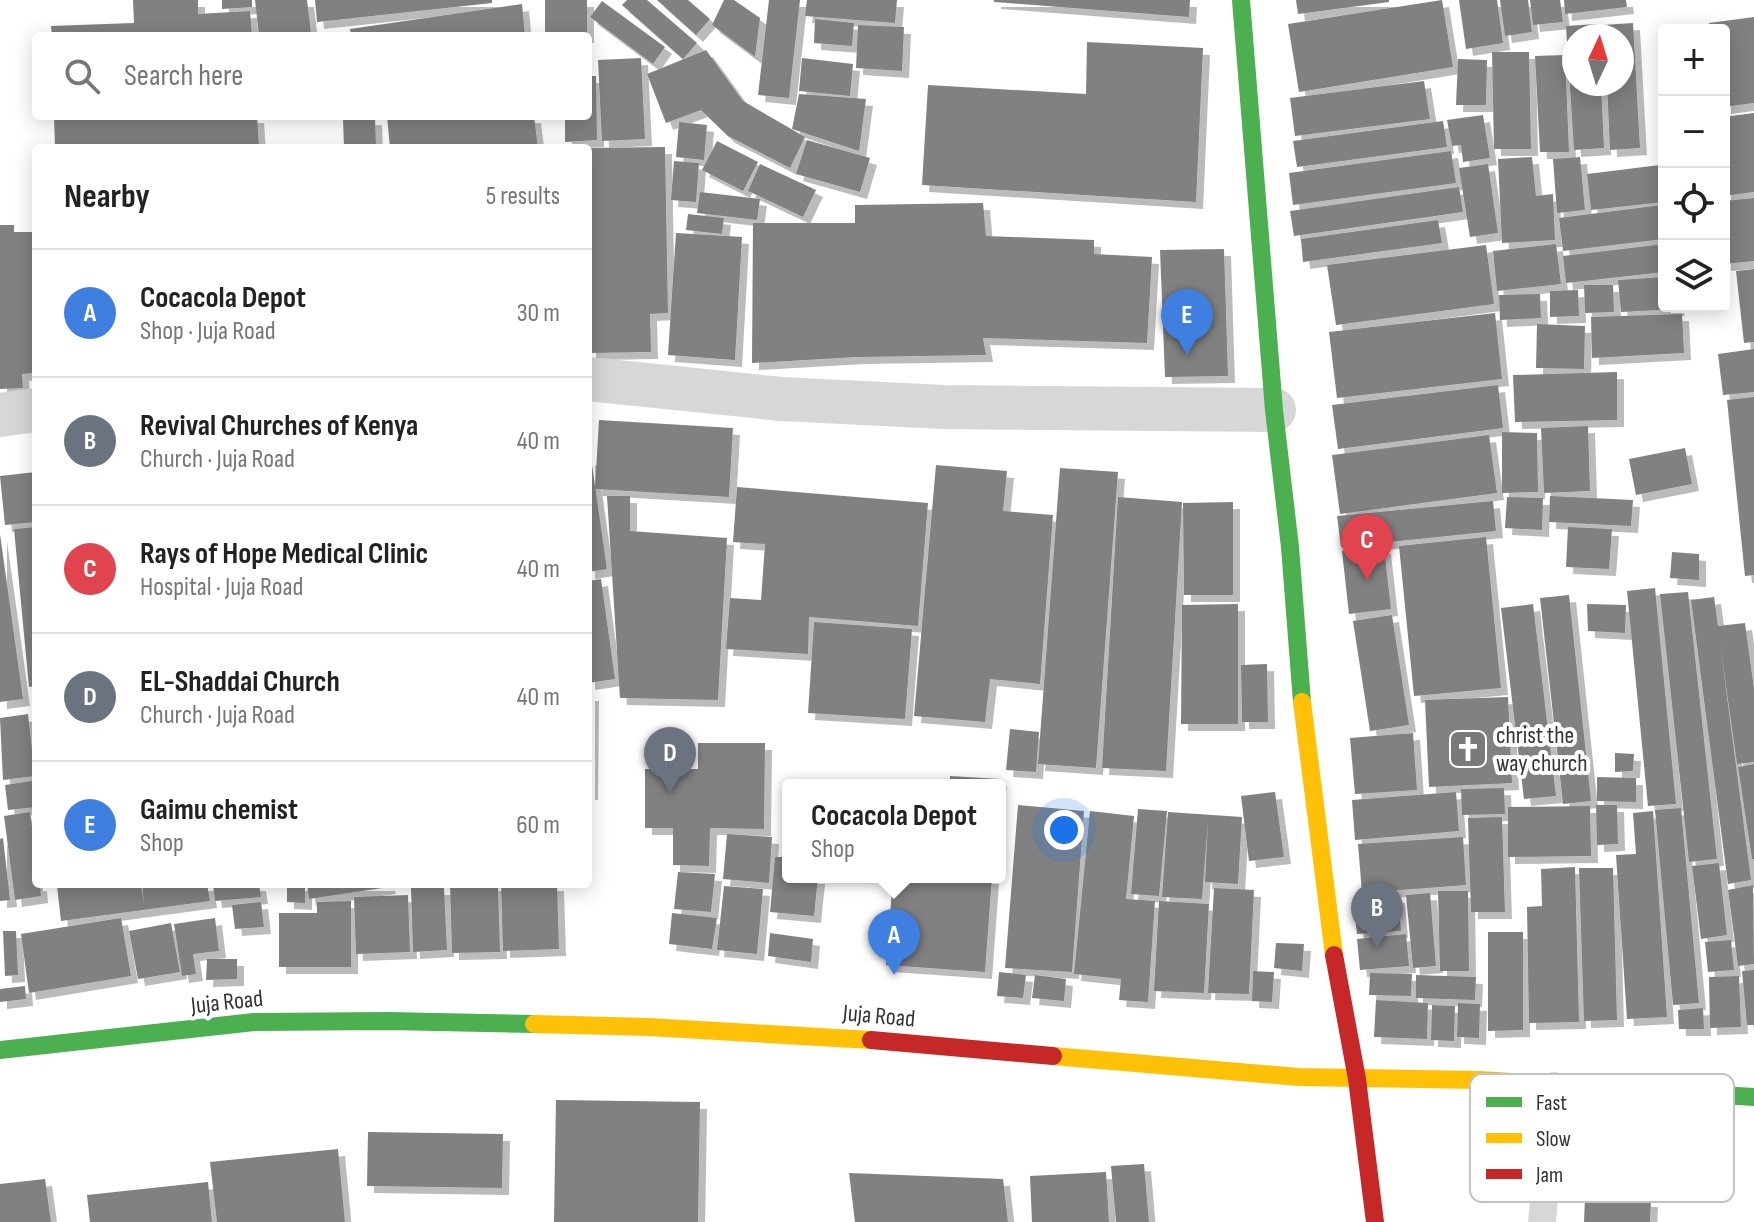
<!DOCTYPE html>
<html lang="en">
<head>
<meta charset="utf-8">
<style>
	body { margin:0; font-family:"Sofia Sans Condensed",sans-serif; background:#f2f2f2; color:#222 }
	.controls { position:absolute; right:24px; top:24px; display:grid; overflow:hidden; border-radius:8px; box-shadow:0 4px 20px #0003 }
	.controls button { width:72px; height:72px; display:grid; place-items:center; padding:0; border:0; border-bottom:2px solid #e0e0e0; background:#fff; color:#222; font:40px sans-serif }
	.compass { position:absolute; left:1562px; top:24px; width:72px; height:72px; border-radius:50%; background:#fff; box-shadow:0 4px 20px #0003; rotate:4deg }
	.you { position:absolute; left:1064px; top:830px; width:28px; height:28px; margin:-20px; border:6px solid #fff; border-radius:50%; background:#1a73e8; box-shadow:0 0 0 12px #1a73e833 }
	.badge { display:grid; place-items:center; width:52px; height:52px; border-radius:50%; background:#7a7a7a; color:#fff; font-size:26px; font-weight:700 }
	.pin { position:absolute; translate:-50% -66px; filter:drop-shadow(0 2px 4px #0008) }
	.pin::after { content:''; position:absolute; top:42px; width:28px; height:24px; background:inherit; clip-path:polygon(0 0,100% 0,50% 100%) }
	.popup { position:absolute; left:782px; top:779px; width:224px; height:104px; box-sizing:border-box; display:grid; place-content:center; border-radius:8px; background:#fff; filter:drop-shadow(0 2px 6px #0005); font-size:26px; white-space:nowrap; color:#767676 }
	.popup b { font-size:30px; color:#222 }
	.popup::after { content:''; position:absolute; left:50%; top:100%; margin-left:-16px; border:16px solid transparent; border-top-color:#fff }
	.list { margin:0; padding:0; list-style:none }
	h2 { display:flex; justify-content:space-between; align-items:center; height:104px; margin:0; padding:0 32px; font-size:34px }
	h2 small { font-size:26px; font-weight:400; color:#767676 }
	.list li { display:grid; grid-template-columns:52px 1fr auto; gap:24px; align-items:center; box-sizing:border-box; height:128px; padding:0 32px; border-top:2px solid #e0e0e0 }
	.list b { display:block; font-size:30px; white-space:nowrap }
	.list p { margin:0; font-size:26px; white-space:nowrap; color:#767676 }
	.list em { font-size:26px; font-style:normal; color:#767676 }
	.icon { flex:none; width:44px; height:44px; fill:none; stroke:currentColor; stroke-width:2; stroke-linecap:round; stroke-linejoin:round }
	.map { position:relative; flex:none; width:1754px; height:1222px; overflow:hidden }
	.search { position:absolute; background:#fff; box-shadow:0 4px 20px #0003; left:32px; top:32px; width:560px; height:88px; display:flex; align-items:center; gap:20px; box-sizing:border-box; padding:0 28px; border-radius:8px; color:#767676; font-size:30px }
	.panel { position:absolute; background:#fff; box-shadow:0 4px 20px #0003; left:32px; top:144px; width:560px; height:744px; border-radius:8px }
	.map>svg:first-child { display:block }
</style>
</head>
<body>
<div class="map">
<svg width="1754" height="1222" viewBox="0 0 1754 1222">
	<defs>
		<filter id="shadow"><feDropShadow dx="7" dy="7" stdDeviation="0" flood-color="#0004"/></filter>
	</defs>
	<rect width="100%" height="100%" fill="#fff"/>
	<!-- building -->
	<g fill="#818181" filter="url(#shadow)">
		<polygon points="133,0 198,0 198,14 250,11 252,36 52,36 51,26 134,23"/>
		<polygon points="222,0 252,0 252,7 222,9"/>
		<polygon points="255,0 307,0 311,33 259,36"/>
		<polygon points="315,0 492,0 492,3 317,22"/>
		<rect x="545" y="0" width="42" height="36"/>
		<polygon points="627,0 647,0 697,43 683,59 622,5"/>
		<polygon points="657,0 688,0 710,19 696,35"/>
		<polygon points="724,0 734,0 760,18 755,57 712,25"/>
		<polygon points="769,0 800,0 789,98 758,95"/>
		<polygon points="807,0 897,0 895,23 805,16"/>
		<polygon points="994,0 1190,0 1189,17 994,2"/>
		<polygon points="1296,0 1389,0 1389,2 1298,14"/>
		<polygon points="1442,0 1453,67 1299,92 1288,24"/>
		<polygon points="1459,0 1497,0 1503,43 1466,49"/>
		<polygon points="1500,0 1528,0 1532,32 1505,36"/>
		<polygon points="1530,0 1560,0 1563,22 1533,25"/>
		<polygon points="1564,0 1626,0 1627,7 1565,14"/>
		<polygon points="602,1 665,47 653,64 590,17"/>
		<polygon points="522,4 525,36 351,36 350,29"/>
		<polygon points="1754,17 1754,103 1724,107 1724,30 1710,30 1709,23"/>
		<polygon points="815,19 854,23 852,46 814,43"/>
		<polygon points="1633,23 1640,148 1610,150 1607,84 1622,84 1622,36 1604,36 1603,25"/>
		<polygon points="1597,24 1598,36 1574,36 1574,84 1601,84 1604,148 1574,150 1566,26"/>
		<polygon points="858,25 904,27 902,71 856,68"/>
		<polygon points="1087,42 1203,48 1196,202 922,185 928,85 1086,94"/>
		<polygon points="706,50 743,101 805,137 790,168 728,136 701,110 666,123 647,74"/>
		<polygon points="1492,52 1529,52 1531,149 1494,149"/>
		<polygon points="1565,55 1569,152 1540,152 1535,56"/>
		<polygon points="641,58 645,139 602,141 598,60"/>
		<polygon points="802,58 853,64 850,96 799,91"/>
		<polygon points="1458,59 1487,60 1486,105 1456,105"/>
		<polygon points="588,76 596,76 597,140 565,142 565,116 588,116"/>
		<polygon points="1424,81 1430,119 1295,136 1290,98"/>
		<polygon points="799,94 866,99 859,151 792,129"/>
		<polygon points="1754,113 1754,192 1724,196 1724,117"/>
		<polygon points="1483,115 1490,158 1463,162 1461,145 1452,146 1447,120"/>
		<polygon points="54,116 257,116 259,145 194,148 55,148"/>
		<polygon points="387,116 534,116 538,148 390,148"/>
		<polygon points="375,118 376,148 344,148 343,119"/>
		<polygon points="1443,121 1447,147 1297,167 1293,141"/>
		<polygon points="679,122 707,125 704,160 676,157"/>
		<polygon points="807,140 870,158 860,192 796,174"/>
		<polygon points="717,141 758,162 743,191 702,170"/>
		<polygon points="665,147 668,313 650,314 651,352 589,353 588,148"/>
		<polygon points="1451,151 1456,183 1293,205 1289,173"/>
		<polygon points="1532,157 1536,196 1553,194 1555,240 1502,243 1498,159"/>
		<polygon points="1580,157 1585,210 1557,213 1553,159"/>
		<polygon points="674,161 699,163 696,202 671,200"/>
		<polygon points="760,164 816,190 803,217 748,191"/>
		<polygon points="1488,164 1498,233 1470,237 1459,168"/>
		<polygon points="1660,165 1664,202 1591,210 1587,174"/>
		<polygon points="1459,187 1463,212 1294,236 1290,211"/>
		<polygon points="700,192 760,199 757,220 697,213"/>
		<polygon points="1754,198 1754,261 1724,264 1724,201"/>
		<polygon points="983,203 986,236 1094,240 1094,254 1152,257 1147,343 983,338 986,355 857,357 752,363 753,223 855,223 855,205"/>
		<polygon points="1662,205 1664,239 1563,251 1559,218"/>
		<polygon points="688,214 724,218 722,234 686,230"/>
		<polygon points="1438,220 1442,243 1303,262 1301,239"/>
		<polygon points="0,225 14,225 14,232 36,232 36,373 22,374 23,388 0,389"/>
		<polygon points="676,233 742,237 735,360 668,355"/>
		<polygon points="1556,244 1561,284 1497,291 1493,251"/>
		<polygon points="1664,244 1664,272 1566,283 1563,256"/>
		<polygon points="1486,245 1494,304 1336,325 1327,265"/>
		<polygon points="1224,249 1228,376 1165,377 1160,250"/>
		<polygon points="1754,269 1754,342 1744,343 1736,271"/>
		<polygon points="1664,277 1664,306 1677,306 1678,309 1621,312 1618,280"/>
		<polygon points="1584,285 1613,285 1614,312 1585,313"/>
		<polygon points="1578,290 1579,316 1550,317 1550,291"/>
		<polygon points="1540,294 1541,318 1500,320 1499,295"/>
		<polygon points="1495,313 1502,379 1337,398 1329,332"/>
		<polygon points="1682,314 1684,353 1592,358 1591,317"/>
		<polygon points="1537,324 1585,326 1584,369 1536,368"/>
		<polygon points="1754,349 1754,392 1723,395 1718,354"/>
		<polygon points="1617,372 1617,420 1515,422 1513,375"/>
		<polygon points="1498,385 1503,428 1338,449 1332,405"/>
		<polygon points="1754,397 1754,575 1745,576 1727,400"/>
		<polygon points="599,420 733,428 729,497 595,489"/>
		<polygon points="1588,426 1590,491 1544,493 1541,428"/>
		<polygon points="1502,432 1537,433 1538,492 1502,493"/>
		<polygon points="1489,435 1497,493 1340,514 1332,455"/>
		<polygon points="1685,448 1692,484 1636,495 1629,459"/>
		<polygon points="591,458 607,569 588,572 588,459"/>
		<polygon points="936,465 1007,471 1003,511 1053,515 1040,684 990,679 985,722 914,716"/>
		<polygon points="1060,468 1118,472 1096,768 1038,764"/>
		<polygon points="36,472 36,522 5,525 0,476"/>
		<polygon points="737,487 928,503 918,626 809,617 808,654 726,649 730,598 761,600 765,544 733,542"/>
		<polygon points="607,496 630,496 630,531 727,538 718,700 620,698"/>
		<polygon points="1550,496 1633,500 1631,526 1549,522"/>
		<polygon points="1118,497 1182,502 1166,771 1102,768"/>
		<polygon points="1507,497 1543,498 1542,530 1505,528"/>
		<polygon points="1493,501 1496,531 1341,547 1337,516"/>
		<polygon points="1233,502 1233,595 1184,595 1183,503"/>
		<polygon points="36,527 36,686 29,687 14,529"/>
		<polygon points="1568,527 1612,529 1609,569 1566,567"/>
		<polygon points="0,534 23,699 0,702"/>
		<polygon points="1486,537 1501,688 1414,696 1399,546"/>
		<polygon points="1384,547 1391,609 1349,614 1342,551"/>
		<polygon points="1672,552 1699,554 1699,580 1670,578"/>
		<polygon points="601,579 615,679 588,683 588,581"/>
		<polygon points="1655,588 1676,804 1648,806 1627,591"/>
		<polygon points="1688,592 1717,859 1689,862 1660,594"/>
		<polygon points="1569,595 1591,801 1563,804 1540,598"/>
		<polygon points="1714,597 1718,626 1745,623 1754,689 1754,762 1737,764 1720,643 1751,880 1728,884 1691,600"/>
		<polygon points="1238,604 1238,724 1181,724 1182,605"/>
		<polygon points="1533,604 1556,796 1524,799 1501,608"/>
		<polygon points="1587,604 1626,605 1625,633 1588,631"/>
		<polygon points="1392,615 1409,725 1370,731 1353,621"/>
		<polygon points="814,622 912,629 905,719 808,713"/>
		<polygon points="1267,664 1268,722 1242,722 1241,665"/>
		<polygon points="588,694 592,694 591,793 588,793"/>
		<polygon points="1508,697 1512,783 1429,787 1425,700"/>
		<polygon points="28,714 35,776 3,780 0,718"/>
		<polygon points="1010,729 1039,732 1036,772 1006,770"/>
		<polygon points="1413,733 1417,790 1355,794 1350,738"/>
		<polygon points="698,743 765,743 764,829 710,828 709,866 673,865 673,828 645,828 645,769 698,769"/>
		<polygon points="1615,753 1634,754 1633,771 1615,772"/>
		<polygon points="1754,764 1754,859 1752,859 1738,767"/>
		<polygon points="950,776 1000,779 999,785 950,785"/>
		<polygon points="1597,777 1636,778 1636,802 1597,801"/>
		<polygon points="32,781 36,807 8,810 5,785"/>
		<polygon points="1504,788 1505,814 1462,815 1461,789"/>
		<polygon points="1275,792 1284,857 1249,861 1241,796"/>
		<polygon points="1456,792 1459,831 1355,840 1352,800"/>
		<polygon points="1018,805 1084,811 1072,972 1005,968"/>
		<polygon points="1596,805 1617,805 1618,844 1597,845"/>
		<polygon points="1590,806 1591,856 1508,857 1508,807"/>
		<polygon points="1681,808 1699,1003 1673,1005 1655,810"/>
		<polygon points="1138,809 1167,811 1159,896 1131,894"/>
		<polygon points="1090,811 1134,816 1126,899 1155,901 1148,1002 1119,1000 1121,979 1074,974"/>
		<polygon points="1653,811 1667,1017 1627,1019 1616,855 1636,854 1633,813"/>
		<polygon points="30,812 36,857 36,884 40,884 41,896 15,900 4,816"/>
		<polygon points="1168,812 1242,817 1238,884 1205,882 1208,820 1202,899 1162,897"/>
		<polygon points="1502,817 1505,912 1471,912 1468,818"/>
		<polygon points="727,834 772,837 769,883 723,879"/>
		<polygon points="1463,837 1466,885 1362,893 1358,844"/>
		<polygon points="3,838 10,900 0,901 0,839"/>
		<polygon points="775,857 788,857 788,877 818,877 814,916 770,912"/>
		<polygon points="1719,863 1727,935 1701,939 1692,866"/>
		<polygon points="1575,867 1579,1022 1529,1023 1527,907 1542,906 1541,869"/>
		<polygon points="1579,868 1613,868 1617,1020 1584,1021"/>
		<polygon points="678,872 715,874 711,912 674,909"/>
		<polygon points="893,877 992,877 985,972 886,965"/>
		<polygon points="71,884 141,884 144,904 142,884 207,884 210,901 61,921 57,886"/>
		<polygon points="213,884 259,884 261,897 215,901"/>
		<polygon points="287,884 305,884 305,903 287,902"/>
		<polygon points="307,884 388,884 389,887 309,899"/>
		<polygon points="450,884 498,884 500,952 452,953"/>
		<polygon points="501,884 557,884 559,949 503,951"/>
		<polygon points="1753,885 1754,964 1738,966 1728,890"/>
		<polygon points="724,886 763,889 757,954 717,950"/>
		<polygon points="411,888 444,888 447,950 413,952"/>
		<polygon points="1214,888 1254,890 1249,994 1208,993"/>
		<polygon points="1438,891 1468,891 1469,971 1440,971"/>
		<polygon points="1430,893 1436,966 1413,968 1406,895"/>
		<polygon points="408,895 410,952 356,954 354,897"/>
		<polygon points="1398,896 1401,931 1357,934 1353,899"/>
		<polygon points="351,901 351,967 279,967 279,913 317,913 317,902"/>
		<polygon points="1159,901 1209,904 1204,993 1154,991"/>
		<polygon points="261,902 264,927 235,929 232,905"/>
		<polygon points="672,913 717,918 712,949 669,944"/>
		<polygon points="121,918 131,976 29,993 21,934"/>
		<polygon points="215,918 219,951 193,954 196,974 182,976 174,924"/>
		<polygon points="171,923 180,972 138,979 129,931"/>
		<polygon points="3,931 16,931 18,975 5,976"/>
		<polygon points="1488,932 1523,932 1523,1030 1488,1031"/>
		<polygon points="770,933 813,939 811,962 768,956"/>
		<polygon points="1406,934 1409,966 1360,970 1357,939"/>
		<polygon points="1731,940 1734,970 1708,972 1705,942"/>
		<polygon points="1276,943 1304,944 1302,971 1274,968"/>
		<polygon points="207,959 237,959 237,979 206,980"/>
		<polygon points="1754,970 1754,1025 1747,1025 1742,971"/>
		<polygon points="1253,971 1274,972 1272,1002 1252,1001"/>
		<polygon points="999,972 1026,975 1023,998 997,996"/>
		<polygon points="1370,973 1412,974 1411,996 1369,995"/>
		<polygon points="1035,975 1066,979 1064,1001 1032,998"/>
		<polygon points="1416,975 1476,977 1475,1000 1416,998"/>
		<polygon points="1739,976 1741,1027 1710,1028 1709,977"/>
		<polygon points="25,986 26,999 0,1002 0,989"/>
		<polygon points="1376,1000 1428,1003 1427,1039 1374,1037"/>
		<polygon points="1458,1003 1480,1004 1479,1038 1457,1037"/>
		<polygon points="1432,1005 1455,1006 1454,1041 1431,1040"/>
		<polygon points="1703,1008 1704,1029 1679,1029 1678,1010"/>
		<polygon points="556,1100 700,1102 698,1222 554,1222"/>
		<polygon points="368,1132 503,1134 502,1188 367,1186"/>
		<polygon points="338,1149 345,1222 217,1222 210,1162"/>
		<polygon points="1144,1164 1149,1222 1116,1222 1111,1166"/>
		<polygon points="1106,1172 1109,1222 1032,1222 1030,1176"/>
		<polygon points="849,1173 1003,1179 1008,1222 855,1222"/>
		<polygon points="45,1179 51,1222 0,1222 0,1184"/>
		<polygon points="208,1182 212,1222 90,1222 87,1195"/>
		<polygon points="1585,1198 1651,1200 1650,1222 1584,1222"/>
	</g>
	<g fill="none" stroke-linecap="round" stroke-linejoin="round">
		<!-- lane -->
		<polyline stroke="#d7d7d7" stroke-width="28" points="1542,1222 1554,1086"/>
		<!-- street -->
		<g stroke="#d7d7d7" stroke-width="44">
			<polyline points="588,379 781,399 944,407 1274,410"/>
			<polyline points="0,415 36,410"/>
		</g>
		<!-- fast -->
		<g stroke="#4caf50" stroke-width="18">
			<polyline points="1241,0 1274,410 1290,547 1302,702"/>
			<polyline points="0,1050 254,1022 388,1021 534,1024"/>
			<polyline points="1578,1086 1754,1097"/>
		</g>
		<!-- slow -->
		<g stroke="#ffc107" stroke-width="18">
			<polyline points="1302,702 1334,955"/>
			<polyline points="534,1024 649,1027 871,1040"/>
			<polyline points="1053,1056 1299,1077 1480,1080 1578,1086"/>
		</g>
		<!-- jam -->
		<g stroke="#c62828" stroke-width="18">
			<polyline points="1334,955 1357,1079 1375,1222"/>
			<polyline points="871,1040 1053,1056"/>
		</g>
	</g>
	<!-- icons -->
	<defs>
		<g id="church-square" transform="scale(2)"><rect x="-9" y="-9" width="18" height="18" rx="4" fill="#7a7a7a" stroke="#fff"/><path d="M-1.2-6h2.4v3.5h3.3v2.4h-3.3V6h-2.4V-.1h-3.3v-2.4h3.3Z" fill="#fff"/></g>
	</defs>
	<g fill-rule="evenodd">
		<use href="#church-square" x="1468" y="749"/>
	</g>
	<g text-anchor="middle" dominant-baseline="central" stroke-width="8" stroke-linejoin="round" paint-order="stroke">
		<!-- poi labels -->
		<g font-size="24" fill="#333" stroke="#fff" text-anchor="start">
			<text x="1496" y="735">christ the<tspan x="1496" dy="28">way church</tspan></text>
		</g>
		<!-- street labels -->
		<g font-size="24" fill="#333" stroke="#fff">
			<text transform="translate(227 1002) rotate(-6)">Juja Road</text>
			<text transform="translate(879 1016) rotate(5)">Juja Road</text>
		</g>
	</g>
	<!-- legend -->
	<rect x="1470" y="1074" width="264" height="128" rx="12" fill="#fff" stroke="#c2c2c2" stroke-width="2"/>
	<rect x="1486" y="1097" width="36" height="10" fill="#4caf50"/>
	<rect x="1486" y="1133" width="36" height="10" fill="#ffc107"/>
	<rect x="1486" y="1169" width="36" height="10" fill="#c62828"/>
	<g font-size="22" fill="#333">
		<text x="1536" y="1110">Fast</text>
		<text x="1536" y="1146">Slow</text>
		<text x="1536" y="1182">Jam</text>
	</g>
</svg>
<div class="controls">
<button>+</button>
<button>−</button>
<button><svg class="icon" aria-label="locate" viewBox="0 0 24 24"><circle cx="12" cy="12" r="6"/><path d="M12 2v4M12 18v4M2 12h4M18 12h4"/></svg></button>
<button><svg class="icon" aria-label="layers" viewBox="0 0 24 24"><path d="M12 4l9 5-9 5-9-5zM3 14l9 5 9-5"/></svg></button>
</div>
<svg class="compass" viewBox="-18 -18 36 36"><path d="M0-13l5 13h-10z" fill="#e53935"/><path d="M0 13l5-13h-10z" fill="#767676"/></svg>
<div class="you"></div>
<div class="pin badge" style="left:894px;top:975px;background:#3f7fe0">A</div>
<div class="popup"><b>Cocacola Depot</b>Shop</div>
<div class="pin badge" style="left:1377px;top:948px;background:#6b7280">B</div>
<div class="pin badge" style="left:1367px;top:580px;background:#e0444e">C</div>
<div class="pin badge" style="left:670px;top:793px;background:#6b7280">D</div>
<div class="pin badge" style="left:1187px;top:355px;background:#3f7fe0">E</div>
<div class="search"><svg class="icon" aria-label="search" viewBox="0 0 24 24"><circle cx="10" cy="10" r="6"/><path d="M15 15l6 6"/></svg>Search here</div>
<section class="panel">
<h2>Nearby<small>5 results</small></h2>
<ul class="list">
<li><span class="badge" style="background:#3f7fe0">A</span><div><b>Cocacola Depot</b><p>Shop · Juja Road</p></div><em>30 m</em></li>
<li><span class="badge" style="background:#6b7280">B</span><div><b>Revival Churches of Kenya</b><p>Church · Juja Road</p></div><em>40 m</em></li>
<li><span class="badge" style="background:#e0444e">C</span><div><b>Rays of Hope Medical Clinic</b><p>Hospital · Juja Road</p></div><em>40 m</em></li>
<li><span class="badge" style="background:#6b7280">D</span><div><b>EL-Shaddai Church</b><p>Church · Juja Road</p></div><em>40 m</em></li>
<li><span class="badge" style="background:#3f7fe0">E</span><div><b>Gaimu chemist</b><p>Shop</p></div><em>60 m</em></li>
</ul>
</section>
</div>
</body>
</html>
